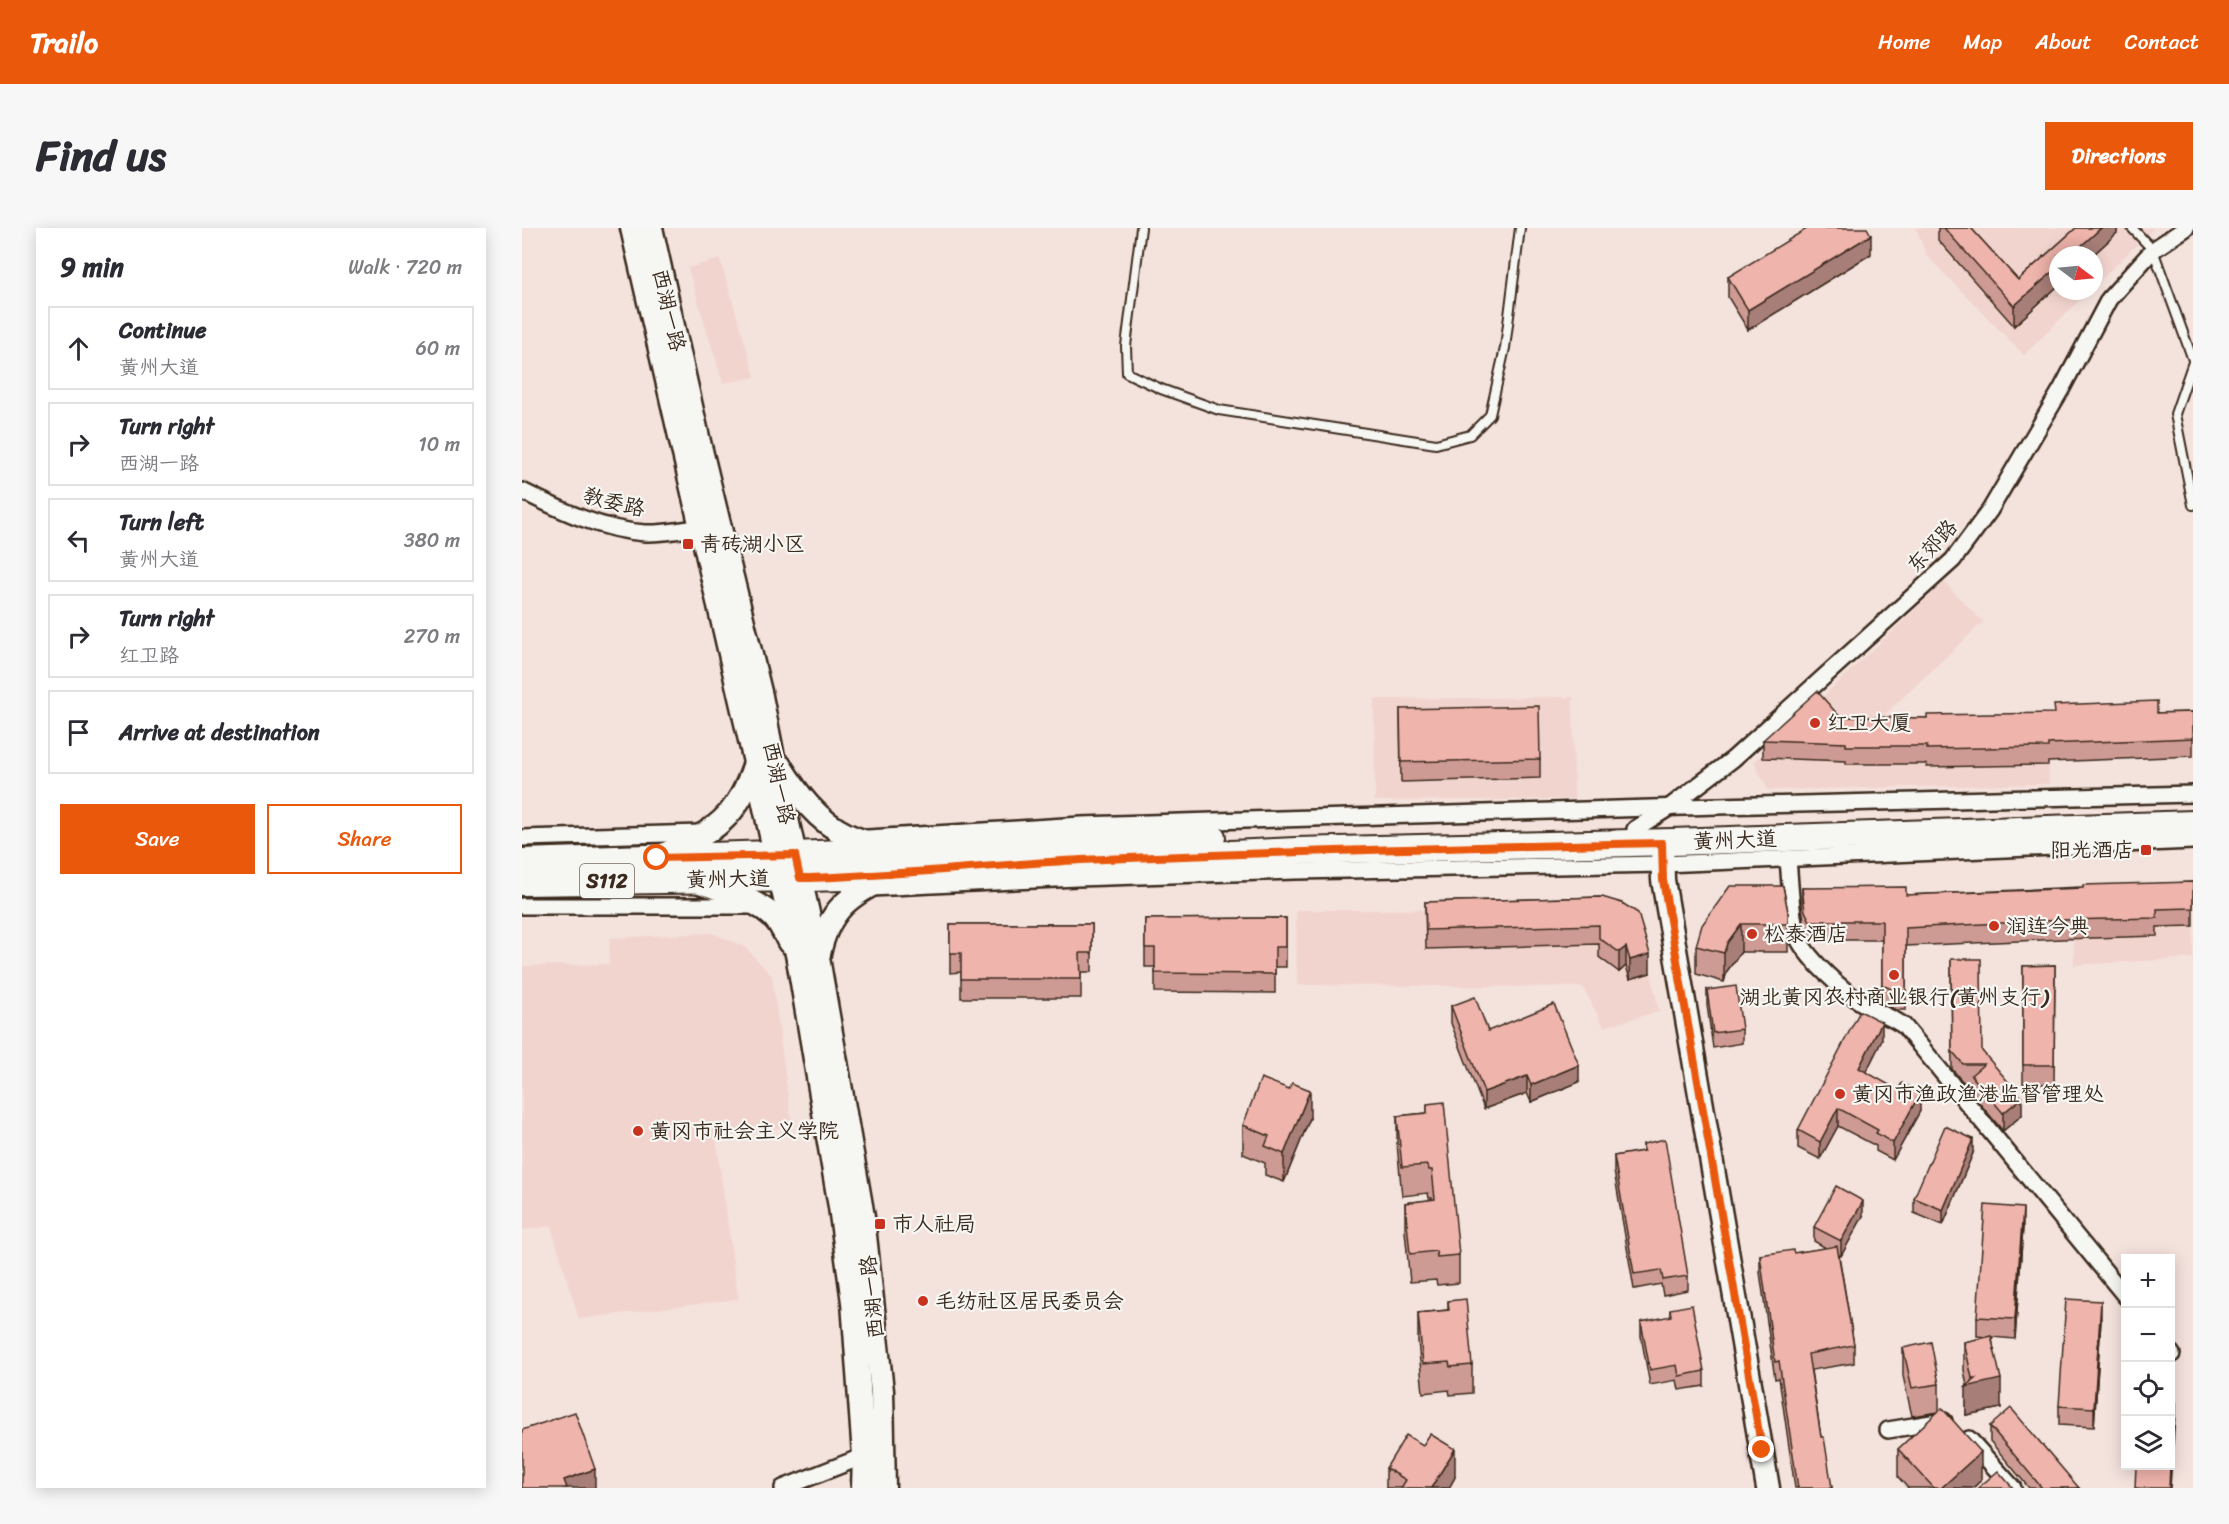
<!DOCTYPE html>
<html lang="en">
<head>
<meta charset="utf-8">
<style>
	body { margin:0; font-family:Sriracha,"LXGW WenKai TC",sans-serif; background:#f7f7f7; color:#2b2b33 }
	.controls { position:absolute; right:18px; bottom:18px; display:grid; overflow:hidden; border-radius:0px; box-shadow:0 3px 15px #0003 }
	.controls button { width:54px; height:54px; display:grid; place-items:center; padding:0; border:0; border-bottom:2px solid #e1e1e2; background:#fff; color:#2b2b33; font:30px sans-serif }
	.compass { position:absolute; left:1527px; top:18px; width:54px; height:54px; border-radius:50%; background:#fff; box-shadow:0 3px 15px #0003; rotate:106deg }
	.stop { position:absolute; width:18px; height:18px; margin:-14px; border:4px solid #ea580c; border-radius:50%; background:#fff }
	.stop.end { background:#ea580c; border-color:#fff; box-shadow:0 2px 6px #0008 }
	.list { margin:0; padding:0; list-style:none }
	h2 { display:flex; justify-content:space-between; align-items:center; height:78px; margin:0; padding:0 24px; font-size:26px }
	h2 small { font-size:20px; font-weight:400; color:#7c7c81 }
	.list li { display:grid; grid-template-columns:39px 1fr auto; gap:18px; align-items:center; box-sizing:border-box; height:84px; margin:0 12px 12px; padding:0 12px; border:2px solid #e1e1e2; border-radius:0px }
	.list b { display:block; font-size:22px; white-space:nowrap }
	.list p { margin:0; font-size:20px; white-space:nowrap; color:#7c7c81 }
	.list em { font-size:20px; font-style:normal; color:#7c7c81 }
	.actions { display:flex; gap:12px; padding:18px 24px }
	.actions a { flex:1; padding:14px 0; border:2px solid #ea580c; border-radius:0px; text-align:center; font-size:21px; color:#ea580c }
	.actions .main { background:#ea580c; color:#fff }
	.icon { flex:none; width:33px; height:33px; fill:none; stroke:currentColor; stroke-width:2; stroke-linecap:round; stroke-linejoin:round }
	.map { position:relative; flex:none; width:1671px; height:1260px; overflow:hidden; border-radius:0px }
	header { display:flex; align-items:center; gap:36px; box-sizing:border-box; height:84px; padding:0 30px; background:#ea580c; color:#fff }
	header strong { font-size:28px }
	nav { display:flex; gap:33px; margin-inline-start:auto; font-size:21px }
	.intro { display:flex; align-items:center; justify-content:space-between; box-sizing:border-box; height:144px; padding:0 36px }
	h1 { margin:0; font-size:42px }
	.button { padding:15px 27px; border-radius:0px; background:#ea580c; color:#fff; font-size:21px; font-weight:700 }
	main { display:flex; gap:36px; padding:0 36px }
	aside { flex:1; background:#fff; border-radius:0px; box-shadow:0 3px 15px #0003 }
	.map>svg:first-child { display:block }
</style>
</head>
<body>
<header>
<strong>Trailo</strong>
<nav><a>Home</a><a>Map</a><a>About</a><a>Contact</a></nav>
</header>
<div class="intro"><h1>Find us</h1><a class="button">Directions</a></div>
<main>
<aside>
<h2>9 min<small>Walk · 720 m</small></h2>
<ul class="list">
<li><svg class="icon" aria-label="ahead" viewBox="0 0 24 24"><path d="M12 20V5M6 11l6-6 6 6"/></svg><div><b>Continue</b><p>黄州大道</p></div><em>60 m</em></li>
<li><svg class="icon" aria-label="right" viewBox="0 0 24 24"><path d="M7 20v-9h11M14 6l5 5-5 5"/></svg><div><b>Turn right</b><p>西湖一路</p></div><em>10 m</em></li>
<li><svg class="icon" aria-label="left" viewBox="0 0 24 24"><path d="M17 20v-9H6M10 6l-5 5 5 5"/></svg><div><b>Turn left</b><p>黄州大道</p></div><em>380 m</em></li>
<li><svg class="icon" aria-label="right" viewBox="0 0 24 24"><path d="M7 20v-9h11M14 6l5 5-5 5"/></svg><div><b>Turn right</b><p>红卫路</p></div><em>270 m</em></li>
<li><svg class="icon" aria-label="arrive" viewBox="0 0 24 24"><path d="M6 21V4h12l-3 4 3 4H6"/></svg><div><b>Arrive at destination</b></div></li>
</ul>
<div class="actions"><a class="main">Save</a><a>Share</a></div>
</aside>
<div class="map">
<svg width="1671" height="1260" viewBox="0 0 1671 1260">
	<rect width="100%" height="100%" fill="#f4e2dd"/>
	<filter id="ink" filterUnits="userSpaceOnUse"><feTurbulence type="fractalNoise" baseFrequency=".0167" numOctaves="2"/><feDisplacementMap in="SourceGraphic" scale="12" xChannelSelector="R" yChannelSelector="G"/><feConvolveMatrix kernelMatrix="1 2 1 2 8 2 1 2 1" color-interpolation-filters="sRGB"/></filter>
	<g filter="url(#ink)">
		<!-- built -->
		<g fill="#f2d4ce">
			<polygon points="1394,0 1632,0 1572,58 1572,27 1536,27 1536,63 1567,63 1502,127 1405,28"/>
			<polygon points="198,31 233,149 201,155 166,40"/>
			<polygon points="1422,354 1461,394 1358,491 1526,489 1527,556 1246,562 1232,534"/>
			<polygon points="1051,469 1052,571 853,573 852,471"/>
			<polygon points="1671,660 1671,730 1552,737 1551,666"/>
			<polygon points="1115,681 1137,783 1082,799 1061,759 775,757 774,682"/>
			<polygon points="190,705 223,719 250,748 270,898 194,909 216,1071 57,1091 29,998 0,1002 0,738 87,736 88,710"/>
		</g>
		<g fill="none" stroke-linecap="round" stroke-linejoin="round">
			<!-- lane casing -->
			<g stroke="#3b2a1e" stroke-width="12">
				<g id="lane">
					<polyline points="619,0 604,118 605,145 639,161 697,182 914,216 948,207 968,187 983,120 998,0"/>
					<polyline points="1610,0 1631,22 1671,132"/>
					<polyline points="1671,134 1653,186 1671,277"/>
				</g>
			</g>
			<!-- street casing -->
			<g stroke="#3b2a1e" stroke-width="20">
				<g id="street">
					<path d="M0,263C38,282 80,302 123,305C141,306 161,301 179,300"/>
					<polyline points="1113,601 1145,581 1211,531 1431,332 1468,282 1540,160 1587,71 1631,22 1664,0"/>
					<polyline points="0,610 180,605"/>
					<polyline points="346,610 559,597 1196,578 1671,566"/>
					<path d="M1266,631C1268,652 1269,686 1274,705C1281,728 1324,766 1345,778C1357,786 1370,789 1382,798L1604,1069"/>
					<polyline points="349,660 555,650 773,643 1141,636 1671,613"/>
					<polyline points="0,678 231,678"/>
					<polyline points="1648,1124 1650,1126"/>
					<polyline points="1366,1202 1422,1193"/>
					<polyline points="1447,1211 1491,1260"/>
					<polyline points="261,1260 342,1228"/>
				</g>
			</g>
			<!-- secondary casing -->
			<g stroke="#3b2a1e" stroke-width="27">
				<g id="secondary">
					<polyline points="110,0 233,534 276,731 318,979 331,1074 342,1228 341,1260"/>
					<polyline points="129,0 177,214 239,468 250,524 296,730 341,989 360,1163 362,1260"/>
					<path d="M258,538C275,565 295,593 325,607C338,613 352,616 366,621"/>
					<polyline points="1140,615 1141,652 1246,1260"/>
					<path d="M137,629C189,604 215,594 233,535"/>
					<path d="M175,653C200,662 239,672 255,693C260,699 263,707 267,714"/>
					<path d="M297,726C306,682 328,666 368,648"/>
				</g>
			</g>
			<!-- primary casing -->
			<g stroke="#3b2a1e" stroke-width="30">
				<g id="primary">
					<polyline points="0,634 253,626 273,627 690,609"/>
					<polyline points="0,654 287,650 356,648 556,633 774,623 1150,614 1671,596"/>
				</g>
			</g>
			<!-- lane -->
			<use href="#lane" stroke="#f6f6f2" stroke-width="8"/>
			<!-- street -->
			<use href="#street" stroke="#f6f6f2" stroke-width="15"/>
			<!-- secondary -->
			<use href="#secondary" stroke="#f6f6f2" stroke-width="22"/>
			<!-- primary -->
			<use href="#primary" stroke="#f6f6f2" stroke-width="26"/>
		</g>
		<!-- wall -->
		<g fill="#ce9b94" stroke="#3b2a1e" stroke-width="1.5">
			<polygon points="1416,0 1449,0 1496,52 1554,0 1595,0 1595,5 1571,27 1536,27 1536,58 1492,98 1416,12"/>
			<polygon points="1349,26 1226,102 1206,69 1206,49"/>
			<polygon points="878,481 1018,531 1018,550 879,554"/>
			<polygon points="1671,484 1671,528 1526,534 1526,537 1405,539 1405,536 1324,536 1324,533 1241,530 1241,512 1318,489 1405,490"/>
			<polygon points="1671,654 1671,698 1635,699 1635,708 1540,711 1384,718 1384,782 1374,782 1360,775 1360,712 1288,712 1283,702 1280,678 1280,660 1384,667"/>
			<polygon points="1261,658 1266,684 1266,724 1219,724 1205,743 1202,754 1174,746 1174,718"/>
			<polygon points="1080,669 1128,745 1108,751 1104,738 1097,744 1077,729 1077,716 904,721 903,674"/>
			<polygon points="764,690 764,739 753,739 753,765 633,764 633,739 623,739 623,691"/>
			<polygon points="428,696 570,696 570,744 559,744 559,770 439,770 439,744 428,745"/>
			<polygon points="1429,731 1460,823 1500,887 1481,903 1449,865 1449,854 1441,854 1430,841"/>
			<polygon points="1533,737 1532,856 1501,856 1501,738"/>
			<polygon points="1185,762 1220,801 1220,815 1191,820 1185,777"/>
			<polygon points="929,778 966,803 1057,854 1009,874 1005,865 962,881 929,795"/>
			<polygon points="1360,812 1344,844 1398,883 1371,932 1354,923 1354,918 1316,898 1298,931 1276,920 1276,902"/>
			<polygon points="905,876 937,1027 937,1055 915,1057 914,1052 888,1054 883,1003 883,975 910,972 910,970 907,970 906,965 880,968 875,916 875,888 905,885"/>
			<polygon points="788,890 762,954 743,947 743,935 721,926 721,897"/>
			<polygon points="1121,916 1166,1048 1166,1062 1141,1067 1139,1056 1112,1061 1092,943 1092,928 1121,923"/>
			<polygon points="1451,925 1421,997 1392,985 1392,970"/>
			<polygon points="1341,988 1319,1028 1317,1027 1332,1117 1332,1135 1289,1142 1299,1209 1310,1260 1273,1260 1257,1150 1253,1151 1238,1044 1238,1027 1272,1025 1304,1020 1292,1013 1292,999"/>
			<polygon points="1501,999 1493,1111 1470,1109 1479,1180 1444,1187 1445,1158 1442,1142 1442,1114 1465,1109 1455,1108 1455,1089"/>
			<polygon points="926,1073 950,1137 950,1165 928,1167 927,1162 901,1165 896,1113 896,1085 926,1082"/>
			<polygon points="1148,1081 1182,1143 1182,1158 1157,1162 1155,1152 1128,1157 1119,1108 1119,1094 1148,1089"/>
			<polygon points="1579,1092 1572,1199 1537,1197 1537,1178"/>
			<polygon points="1381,1120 1417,1156 1417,1184 1459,1252 1451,1260 1386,1260 1376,1249 1376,1221 1416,1184 1390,1188 1381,1148"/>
			<polygon points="1468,1198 1557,1260 1507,1260 1468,1213"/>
			<polygon points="864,1240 933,1249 927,1260 864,1260"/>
		</g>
		<!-- shaded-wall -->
		<g fill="#a77e78" stroke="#3b2a1e" stroke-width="1.5">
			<polygon points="1579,0 1595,0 1595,5 1571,27 1549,27"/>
			<polygon points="1349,7 1349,26 1226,102 1226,82"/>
			<polygon points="1536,39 1536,58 1492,98 1492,78"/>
			<polygon points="1219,696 1219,724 1205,743 1202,754 1202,725 1205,715"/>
			<polygon points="1104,719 1104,738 1097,744 1097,724"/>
			<polygon points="1128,726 1128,745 1108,751 1108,732"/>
			<polygon points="1360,794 1360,812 1337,858 1337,840"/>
			<polygon points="1057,837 1057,854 1009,874 1009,857"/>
			<polygon points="1005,848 1005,865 962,881 962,864"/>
			<polygon points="788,862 788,890 762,954 762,926"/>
			<polygon points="1398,865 1398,883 1371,932 1371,915"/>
			<polygon points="1500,870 1500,887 1481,903 1481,885"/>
			<polygon points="1316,880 1316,898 1298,931 1298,914"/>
			<polygon points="1451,911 1451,925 1421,997 1421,982"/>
			<polygon points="1341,973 1341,988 1319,1028 1319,1013"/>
			<polygon points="1501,980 1501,999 1493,1111 1493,1091"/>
			<polygon points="1579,1073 1579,1092 1572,1199 1572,1180"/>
			<polygon points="1450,1150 1454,1150 1479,1151 1479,1180 1444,1187 1444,1159 1450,1157"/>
			<polygon points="1653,1168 1653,1187 1648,1260 1647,1260"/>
			<polygon points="933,1221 933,1249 927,1260 909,1260"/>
			<polygon points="1459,1224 1459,1252 1451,1260 1419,1260"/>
			<polygon points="73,1241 73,1260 42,1260 42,1252"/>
		</g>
		<!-- building -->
		<g fill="#efb4ac" stroke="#3b2a1e" stroke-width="1.5">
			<polygon points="1286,0 1345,0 1349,7 1226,82 1206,49"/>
			<polygon points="1422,0 1449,0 1496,52 1554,0 1579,0 1549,27 1536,27 1536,39 1492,78"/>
			<polygon points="1295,463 1318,489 1405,490 1405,487 1533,485 1532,477 1635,473 1635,485 1671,484 1671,510 1526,516 1526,519 1405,521 1405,518 1324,518 1324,515 1241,512"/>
			<polygon points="1017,478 1018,531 879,534 878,481"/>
			<polygon points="1671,654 1671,680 1635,681 1635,690 1540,692 1384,700 1384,763 1374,763 1360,757 1360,693 1288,693 1283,683 1280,660 1384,659 1384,667 1561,660 1561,657"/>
			<polygon points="1208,658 1261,658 1266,684 1266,696 1219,696 1205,715 1202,725 1174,718 1180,697"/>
			<polygon points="1080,669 1100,675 1116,685 1128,726 1108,732 1104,719 1097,724 1077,710 1077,697 904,702 903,674"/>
			<polygon points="764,690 764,719 753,719 753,746 633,745 633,720 623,720 623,691"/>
			<polygon points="428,696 570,696 570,725 558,725 559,751 439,751 439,725 428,725"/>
			<polygon points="1429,731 1459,731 1460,823 1500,870 1481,885 1449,847 1462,836 1441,836 1430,823"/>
			<polygon points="1533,737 1532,837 1501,837 1501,738"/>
			<polygon points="1214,758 1220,801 1191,805 1185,762"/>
			<polygon points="953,769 966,803 1032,776 1057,837 1009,857 1005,848 962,864 929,778"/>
			<polygon points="1338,783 1360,794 1337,840 1376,862 1380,855 1398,865 1371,915 1354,905 1356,902 1316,880 1298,914 1276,902"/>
			<polygon points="739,850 767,861 770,855 788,862 762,926 743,918 747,908 721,897"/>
			<polygon points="922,874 937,1027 915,1029 914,1023 888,1026 883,975 913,971 910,942 907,942 906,937 880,939 875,888 905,885 905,876"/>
			<polygon points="1423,898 1451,911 1421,982 1392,970"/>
			<polygon points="1143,911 1166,1048 1141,1052 1139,1042 1112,1046 1092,928 1122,923 1121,916"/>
			<polygon points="1314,958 1341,973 1319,1013 1292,999"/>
			<polygon points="1463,977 1501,980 1493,1091 1455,1089"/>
			<polygon points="1315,1018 1332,1117 1286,1126 1299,1209 1302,1209 1310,1260 1276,1260 1257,1133 1253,1134 1238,1027 1271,1022 1272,1025"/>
			<polygon points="944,1071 950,1137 928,1139 927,1134 901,1136 896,1085 927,1082 926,1073"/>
			<polygon points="1544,1071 1579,1073 1572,1180 1537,1178"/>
			<polygon points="1170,1077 1182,1143 1157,1148 1155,1137 1128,1142 1119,1094 1149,1088 1148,1081"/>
			<polygon points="1469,1108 1479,1151 1444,1159 1454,1150 1450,1150 1442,1114"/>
			<polygon points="1409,1114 1417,1156 1390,1160 1381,1120"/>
			<polygon points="1648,1168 1653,1168 1648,1232"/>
			<polygon points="1420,1180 1459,1224 1419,1260 1412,1260 1376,1221"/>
			<polygon points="1489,1180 1557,1260 1520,1260 1468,1198"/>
			<polygon points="53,1184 73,1241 42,1252 45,1260 0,1260 0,1202"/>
			<polygon points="908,1206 933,1221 909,1260 879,1260 884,1252 864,1240 884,1207 901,1217"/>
			<polygon points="1614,1238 1648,1238 1647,1260 1613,1260"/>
			<polygon points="1476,1243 1491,1260 1456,1260"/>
		</g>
	</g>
	<g fill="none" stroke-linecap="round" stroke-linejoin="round" filter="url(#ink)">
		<!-- route -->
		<path stroke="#ea580c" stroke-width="8" d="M135,630L273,627L278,650H287C378,647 469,637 559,632C753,624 947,619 1140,615L1141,652L1240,1222"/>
	</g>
	<!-- markers -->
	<g fill="#c8321e" stroke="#f6f6f2" stroke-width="2">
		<rect x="160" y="310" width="12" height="12" rx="3"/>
		<circle cx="1293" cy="495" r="6"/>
		<rect x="1618" y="616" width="12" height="12" rx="3"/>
		<circle cx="1472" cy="698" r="6"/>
		<circle cx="1230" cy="706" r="6"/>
		<circle cx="1372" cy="747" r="6"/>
		<circle cx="1318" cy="866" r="6"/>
		<circle cx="116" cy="903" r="6"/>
		<rect x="352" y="990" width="12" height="12" rx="3"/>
		<circle cx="401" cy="1073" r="6"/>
	</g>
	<g text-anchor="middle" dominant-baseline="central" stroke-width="4.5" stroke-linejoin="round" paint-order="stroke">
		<!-- shield labels -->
		<rect fill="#f6f6f2" stroke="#73675e" stroke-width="1.5" x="58" y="636" width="54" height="34" rx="4.5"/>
		<g font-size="20" font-weight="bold" fill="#3b2a1e">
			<text x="85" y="653">S112</text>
		</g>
		<!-- street labels -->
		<g font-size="21" fill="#3b2a1e" stroke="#f6f6f2">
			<text transform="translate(147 82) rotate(77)">西湖一路</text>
			<text transform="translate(92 274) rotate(14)">教委路</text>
			<text transform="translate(1410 318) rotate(-48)">东郊路</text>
			<text transform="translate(257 555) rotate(78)">西湖一路</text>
			<text transform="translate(1213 612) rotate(-2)">黄州大道</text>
			<text transform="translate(206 651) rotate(-1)">黄州大道</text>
			<text transform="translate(350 1069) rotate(-96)">西湖一路</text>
		</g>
		<!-- poi labels -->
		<g font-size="21" fill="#3b2a1e" stroke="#f6f6f2" text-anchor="start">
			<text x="178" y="316">青砖湖小区</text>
			<text x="1305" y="495">红卫大厦</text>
			<text x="1612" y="622" text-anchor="end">阳光酒店</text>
			<text x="1484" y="698">润连今典</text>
			<text x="1242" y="706">松泰酒店</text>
			<text x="1372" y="769" text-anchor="middle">湖北黄冈农村商业银行(黄州支行)</text>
			<text x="1330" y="866">黄冈市渔政渔港监督管理处</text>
			<text x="128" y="903">黄冈市社会主义学院</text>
			<text x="370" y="996">市人社局</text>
			<text x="413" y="1073">毛纺社区居民委员会</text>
		</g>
	</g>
</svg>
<div class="controls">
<button>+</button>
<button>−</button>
<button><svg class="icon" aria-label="locate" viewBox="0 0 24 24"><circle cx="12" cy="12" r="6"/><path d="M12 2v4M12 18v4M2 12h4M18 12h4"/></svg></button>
<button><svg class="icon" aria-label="layers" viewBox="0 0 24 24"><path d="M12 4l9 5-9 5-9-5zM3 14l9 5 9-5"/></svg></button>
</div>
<svg class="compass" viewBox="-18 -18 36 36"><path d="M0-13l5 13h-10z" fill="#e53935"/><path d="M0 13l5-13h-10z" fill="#7c7c81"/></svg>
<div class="stop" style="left:135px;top:630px"></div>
<div class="stop end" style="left:1240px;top:1222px"></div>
</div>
</main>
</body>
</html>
